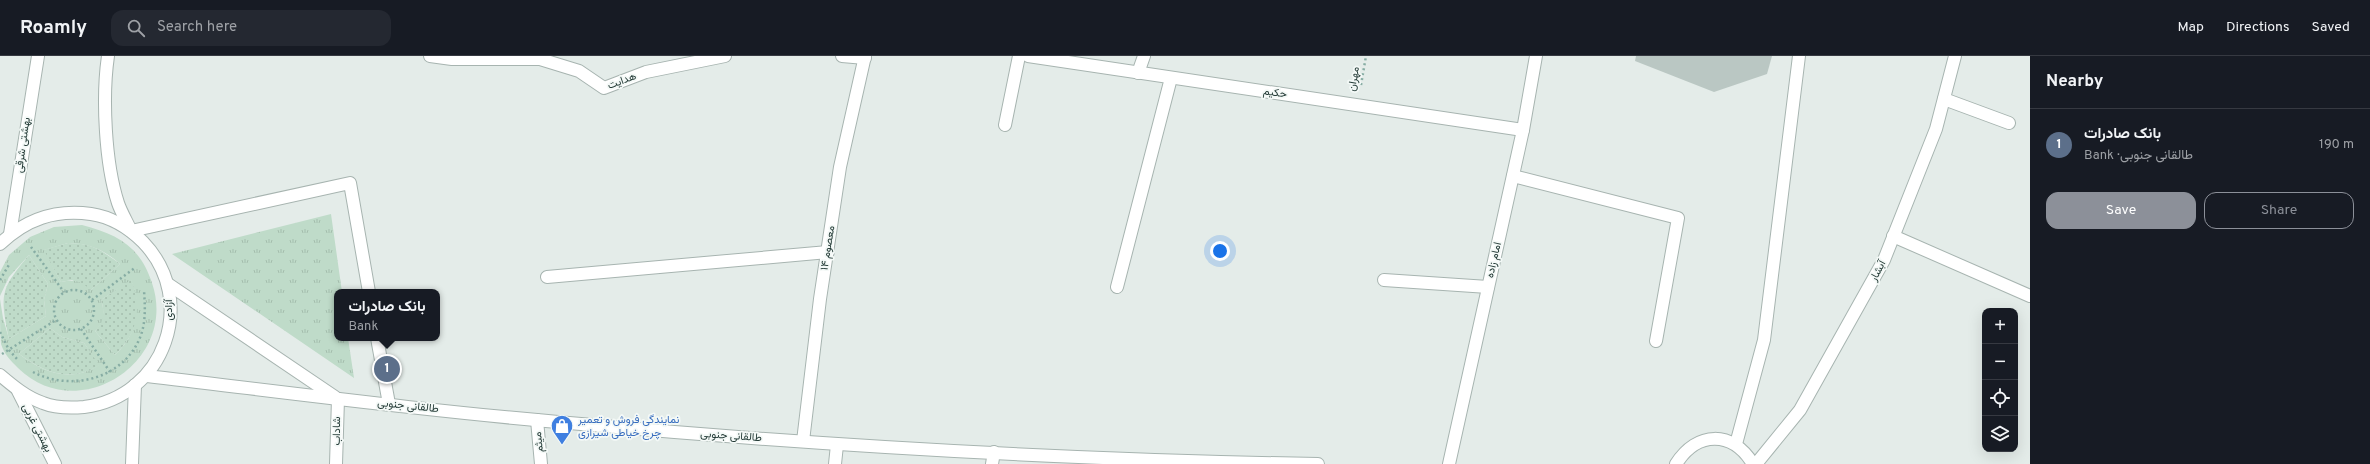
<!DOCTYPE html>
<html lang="en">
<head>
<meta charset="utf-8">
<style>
	body { margin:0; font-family:Overpass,Vazirmatn,sans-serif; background:#242831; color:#f1f3f6 }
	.controls { position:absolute; right:12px; bottom:12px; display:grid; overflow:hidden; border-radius:8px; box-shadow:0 4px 16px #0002 }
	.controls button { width:36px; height:36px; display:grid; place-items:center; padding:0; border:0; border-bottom:1px solid #363941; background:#171b24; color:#f1f3f6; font:20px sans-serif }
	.you { position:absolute; left:1220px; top:195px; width:14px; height:14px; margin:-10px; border:3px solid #fff; border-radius:50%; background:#1a73e8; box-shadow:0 0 0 6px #1a73e833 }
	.badge { display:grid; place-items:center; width:26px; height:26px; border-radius:50%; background:#8c9099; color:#fff; font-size:13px; font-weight:700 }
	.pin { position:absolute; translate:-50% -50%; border:2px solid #fff; box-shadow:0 1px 4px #0006 }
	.popup { position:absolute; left:334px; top:233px; width:106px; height:52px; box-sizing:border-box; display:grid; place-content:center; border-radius:8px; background:#171b24; filter:drop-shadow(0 1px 3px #0005); font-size:13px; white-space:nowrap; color:#9ea1a6 }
	.popup b { font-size:15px; color:#f1f3f6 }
	.popup::after { content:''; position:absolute; left:50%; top:100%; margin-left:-8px; border:8px solid transparent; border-top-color:#171b24 }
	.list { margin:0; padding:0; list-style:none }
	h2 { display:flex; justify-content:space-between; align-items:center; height:52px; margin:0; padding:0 16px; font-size:17px }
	h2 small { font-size:13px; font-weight:400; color:#9ea1a6 }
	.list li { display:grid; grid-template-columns:26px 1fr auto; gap:12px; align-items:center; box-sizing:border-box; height:72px; padding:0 16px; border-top:1px solid #363941 }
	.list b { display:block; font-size:15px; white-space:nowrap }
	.list p { margin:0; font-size:13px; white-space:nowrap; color:#9ea1a6 }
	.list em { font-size:13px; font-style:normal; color:#9ea1a6 }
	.actions { display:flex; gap:8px; padding:12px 16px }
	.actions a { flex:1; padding:9px 0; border:1px solid #8c9099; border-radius:12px; text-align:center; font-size:14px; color:#8c9099 }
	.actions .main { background:#8c9099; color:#fff }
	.icon { flex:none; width:22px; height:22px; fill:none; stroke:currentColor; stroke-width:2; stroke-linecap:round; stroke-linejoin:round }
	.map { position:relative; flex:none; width:2030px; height:408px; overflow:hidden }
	header { display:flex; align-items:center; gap:24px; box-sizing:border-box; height:56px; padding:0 20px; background:#171b24; border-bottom:1px solid #363941 }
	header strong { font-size:19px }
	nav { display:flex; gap:22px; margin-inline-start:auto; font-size:14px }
	.search { width:280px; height:36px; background:#242831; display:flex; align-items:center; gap:10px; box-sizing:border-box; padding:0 14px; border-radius:12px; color:#9ea1a6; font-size:15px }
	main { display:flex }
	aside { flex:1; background:#171b24 }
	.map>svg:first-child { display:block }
</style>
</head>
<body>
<header>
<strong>Roamly</strong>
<div class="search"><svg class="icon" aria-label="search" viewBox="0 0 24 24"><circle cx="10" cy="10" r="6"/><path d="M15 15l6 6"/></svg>Search here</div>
<nav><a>Map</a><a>Directions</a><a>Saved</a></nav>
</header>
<main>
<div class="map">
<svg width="2030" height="408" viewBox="0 0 2030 408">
	<defs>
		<pattern id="grass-dots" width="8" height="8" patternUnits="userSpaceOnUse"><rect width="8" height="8" fill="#bfdbc9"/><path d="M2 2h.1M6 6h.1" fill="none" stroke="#a4bdad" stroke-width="1.8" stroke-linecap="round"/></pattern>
		<pattern id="park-tufts" width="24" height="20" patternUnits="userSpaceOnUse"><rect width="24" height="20" fill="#bfdbc9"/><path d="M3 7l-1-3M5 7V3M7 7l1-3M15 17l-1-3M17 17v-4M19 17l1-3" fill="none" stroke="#a4bdad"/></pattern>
	</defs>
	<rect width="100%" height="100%" fill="#e4ece9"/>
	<!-- grass -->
	<g fill="url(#grass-dots)">
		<path d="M68,187C93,188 100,193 120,208L91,234L72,224L61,226L43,194Z"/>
		<path d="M29,199L48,228L44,244L46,260L9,283C0,237 0,234 29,199Z"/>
		<path d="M131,223C144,254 138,276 115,299L95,275C104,265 105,256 101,244Z"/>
		<path d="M50,272L62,281L84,287L100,309C70,327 45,317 19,298Z"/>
	</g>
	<!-- park -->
	<g fill="url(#park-tufts)" fill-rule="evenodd">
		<polygon points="331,158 342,236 337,236 337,282 348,282 354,322 172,198"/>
		<path d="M82,169C117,178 140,190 152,227C179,306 78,371 18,312C11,305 4,298 1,288C0,276 0,256 0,243L3,262L9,283L46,260L44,244L48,228L29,199L9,221L0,240V216L9,199L30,181L54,171ZM68,187C90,188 103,193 120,208L91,234C81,225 75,223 61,226L44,194ZM131,224C143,252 137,278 115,299L95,275C105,265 105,257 101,244ZM50,272L62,281L84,287L99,309C71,327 44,317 19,298Z"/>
	</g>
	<!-- building -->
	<polygon fill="#bac7c3" points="1636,0 1772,0 1767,18 1714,36 1635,5"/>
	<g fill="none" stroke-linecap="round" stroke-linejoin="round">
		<!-- service casing -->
		<g stroke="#a7b4b0" stroke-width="14">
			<g id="service">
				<polyline points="1138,17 1144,0"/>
				<polyline points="1944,43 2009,67"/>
				<polyline points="1005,69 1019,0"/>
				<polyline points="1513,120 1678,162 1656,285"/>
				<polyline points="131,175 350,127 369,236"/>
				<polyline points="1893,180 2030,240"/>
				<polyline points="547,221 828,196"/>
				<polyline points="1384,224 1488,231"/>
				<polyline points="1117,231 1171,22"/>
				<polyline points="377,282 389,348"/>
				<polyline points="537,364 541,408"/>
				<polyline points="1736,388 1764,284 1799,0"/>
				<polyline points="992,408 994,396"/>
			</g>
		</g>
		<!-- minor casing -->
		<g stroke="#a7b4b0" stroke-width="14">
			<g id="minor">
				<polyline points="430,0 452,3 540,3 579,15 604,32 646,16 725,0"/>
				<polyline points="842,0 865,2"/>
				<polyline points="1028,0 1523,74"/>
				<polyline points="803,385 820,243 840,111 865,0"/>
				<polyline points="336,408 338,343"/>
				<polyline points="835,408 837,389"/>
				<polyline points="1449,408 1523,74 1536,0"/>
			</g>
		</g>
		<!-- tertiary casing -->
		<g stroke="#a7b4b0" stroke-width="14">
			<g id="tertiary">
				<path d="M108,0C102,41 105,107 118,147C121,156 127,166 131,175"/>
				<polyline points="10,178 38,0"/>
				<path d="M0,188C26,163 55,153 91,158C111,161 129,172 143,186C199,244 165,341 84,351C71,352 55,352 43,347C26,341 13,330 0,319"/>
				<polyline points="168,228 335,341"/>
				<path d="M147,320C291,337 436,356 581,368C826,390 1072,404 1318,408"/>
				<polyline points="18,335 55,408"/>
				<polyline points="132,408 135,329"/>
				<path d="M1676,408C1697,375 1732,374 1753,408"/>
				<polyline points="1756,408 1800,354 1884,204 1936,73 1955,0"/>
			</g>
		</g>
		<!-- path -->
		<g stroke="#87ada4" stroke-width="2.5" stroke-dasharray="2 3" stroke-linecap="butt">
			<polyline points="1361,29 1366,0"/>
			<polyline points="31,191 64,236"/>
			<polyline points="0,224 10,207"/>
			<circle cx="74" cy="254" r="20"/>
			<polyline points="92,244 136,211"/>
			<polyline points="81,273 110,316"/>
			<polyline points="0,276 9,294 17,303"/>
			<polyline points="2,298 56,264"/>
			<path d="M33,316C71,336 125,323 141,279C146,264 145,250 144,234"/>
		</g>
		<!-- service -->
		<use href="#service" stroke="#fff" stroke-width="12"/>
		<!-- minor -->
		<use href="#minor" stroke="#fff" stroke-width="12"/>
		<!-- tertiary -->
		<use href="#tertiary" stroke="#fff" stroke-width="12"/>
	</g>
	<!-- icons -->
	<defs>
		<g id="shop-pin" transform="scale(1.15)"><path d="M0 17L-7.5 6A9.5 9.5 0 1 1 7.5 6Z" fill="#3f7fe0" stroke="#f4f9f7"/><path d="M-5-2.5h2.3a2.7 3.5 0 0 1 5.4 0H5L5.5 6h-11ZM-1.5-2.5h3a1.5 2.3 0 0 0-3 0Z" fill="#fff"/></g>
	</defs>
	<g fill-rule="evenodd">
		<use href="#shop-pin" x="562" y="370"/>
	</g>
	<g text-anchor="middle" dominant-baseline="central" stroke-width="3.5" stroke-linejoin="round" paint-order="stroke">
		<!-- street labels -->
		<g font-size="11" fill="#253c38" stroke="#f4f9f7">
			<text transform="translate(1354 23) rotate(-80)">مهران</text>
			<text transform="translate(622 25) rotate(-20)">هدایت</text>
			<text transform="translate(1275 37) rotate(8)">حکیم</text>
			<text transform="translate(23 89) rotate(-82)">بهشتی شرقی</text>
			<text transform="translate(828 192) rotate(-81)">۱۴ معصوم</text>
			<text transform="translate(1494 204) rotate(-77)">امام زاده</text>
			<text transform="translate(1878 215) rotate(-62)">آبشار</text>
			<text transform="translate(169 254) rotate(-90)">آزادی</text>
			<text transform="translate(408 350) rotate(6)">طالقانی جنوبی</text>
			<text transform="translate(37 372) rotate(63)">بهشتی غربی</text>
			<text transform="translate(337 375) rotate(-89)">شاداب</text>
			<text transform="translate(731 380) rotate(4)">طالقانی جنوبی</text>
			<text transform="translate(539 386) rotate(-96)">میثم</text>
		</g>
		<!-- shop labels -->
		<g font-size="11" fill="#366cbe" stroke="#f4f9f7" text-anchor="start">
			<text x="578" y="364">نمایندگی فروش و تعمیر<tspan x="578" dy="13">چرخ خیاطی شیرازی</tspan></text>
		</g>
	</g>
</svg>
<div class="controls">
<button>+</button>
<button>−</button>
<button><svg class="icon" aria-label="locate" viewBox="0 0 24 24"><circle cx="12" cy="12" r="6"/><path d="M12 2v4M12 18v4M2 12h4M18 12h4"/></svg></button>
<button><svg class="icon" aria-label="layers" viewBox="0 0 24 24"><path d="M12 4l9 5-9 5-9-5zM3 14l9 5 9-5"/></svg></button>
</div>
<div class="you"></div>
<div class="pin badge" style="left:387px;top:313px;background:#5c6f8a">1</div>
<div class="popup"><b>بانک صادرات</b>Bank</div>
</div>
<aside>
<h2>Nearby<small></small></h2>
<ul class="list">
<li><span class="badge" style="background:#5c6f8a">1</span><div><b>بانک صادرات</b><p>Bank · طالقانی جنوبی</p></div><em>190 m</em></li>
</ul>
<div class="actions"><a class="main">Save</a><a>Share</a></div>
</aside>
</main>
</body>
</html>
